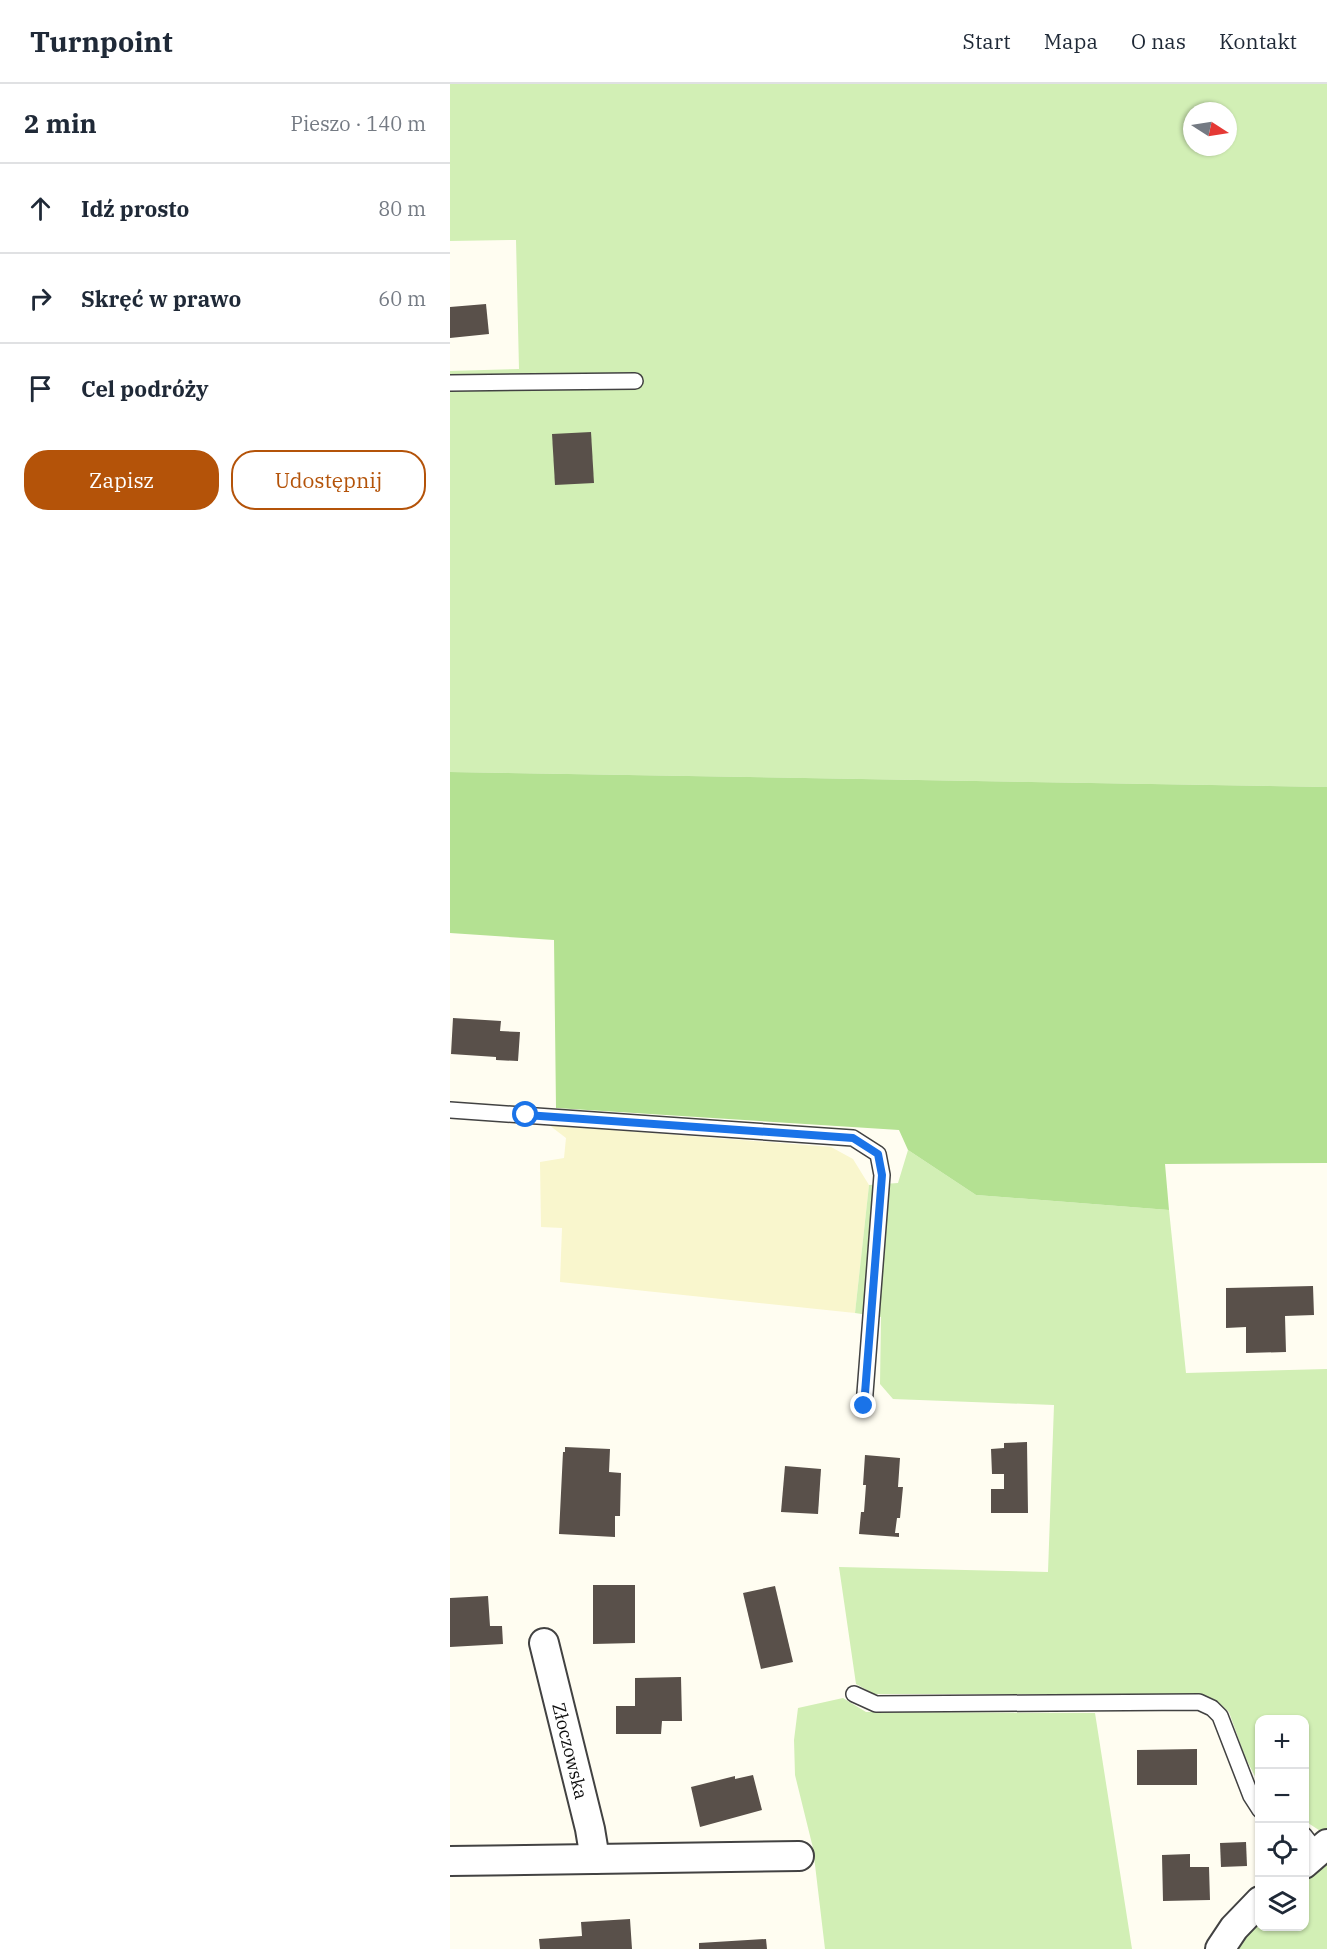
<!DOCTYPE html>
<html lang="pl">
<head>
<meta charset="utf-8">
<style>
	body { margin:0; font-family:"IBM Plex Serif",serif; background:#f6f6f7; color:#1f2937 }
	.controls { position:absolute; right:18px; bottom:18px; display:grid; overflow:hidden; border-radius:12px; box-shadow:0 2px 4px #0004 }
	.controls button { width:54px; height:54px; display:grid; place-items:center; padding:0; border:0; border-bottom:2px solid #e0e1e3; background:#fff; color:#1f2937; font:30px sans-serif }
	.compass { position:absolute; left:733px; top:18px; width:54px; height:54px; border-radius:50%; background:#fff; box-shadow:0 2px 4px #0004; rotate:102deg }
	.stop { position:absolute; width:18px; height:18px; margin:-14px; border:4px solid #1a73e8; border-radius:50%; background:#fff }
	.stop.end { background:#1a73e8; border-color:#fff; box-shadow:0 2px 6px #0008 }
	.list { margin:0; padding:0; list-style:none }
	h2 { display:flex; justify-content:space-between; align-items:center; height:78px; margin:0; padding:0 24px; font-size:26px }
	h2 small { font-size:20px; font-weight:400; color:#747a83 }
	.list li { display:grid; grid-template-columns:39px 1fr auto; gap:18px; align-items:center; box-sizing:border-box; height:90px; padding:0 24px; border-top:2px solid #e0e1e3 }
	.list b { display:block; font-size:22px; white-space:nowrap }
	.list em { font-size:20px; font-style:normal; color:#747a83 }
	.actions { display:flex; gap:12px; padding:18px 24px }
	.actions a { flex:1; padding:14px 0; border:2px solid #b45309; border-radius:24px; text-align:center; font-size:21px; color:#b45309 }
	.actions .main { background:#b45309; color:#fff }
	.icon { flex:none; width:33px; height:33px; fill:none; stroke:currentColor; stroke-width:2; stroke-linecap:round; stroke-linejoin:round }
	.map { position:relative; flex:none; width:877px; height:1865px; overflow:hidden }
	header { display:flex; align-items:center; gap:36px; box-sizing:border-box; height:84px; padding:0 30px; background:#fff; border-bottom:2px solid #e0e1e3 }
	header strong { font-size:28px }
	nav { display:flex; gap:33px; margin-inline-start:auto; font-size:21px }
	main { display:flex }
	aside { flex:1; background:#fff }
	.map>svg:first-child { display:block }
</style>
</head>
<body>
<header>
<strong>Turnpoint</strong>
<nav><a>Start</a><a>Mapa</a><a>O nas</a><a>Kontakt</a></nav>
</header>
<main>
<aside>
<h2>2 min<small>Pieszo · 140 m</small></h2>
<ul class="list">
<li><svg class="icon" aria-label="ahead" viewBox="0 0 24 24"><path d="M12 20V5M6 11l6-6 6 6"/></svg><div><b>Idź prosto</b></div><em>80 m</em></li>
<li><svg class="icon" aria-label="right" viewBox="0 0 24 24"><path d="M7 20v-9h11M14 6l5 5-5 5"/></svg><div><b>Skręć w prawo</b></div><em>60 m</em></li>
<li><svg class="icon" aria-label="arrive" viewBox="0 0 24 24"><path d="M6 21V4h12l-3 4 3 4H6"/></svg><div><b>Cel podróży</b></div></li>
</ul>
<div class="actions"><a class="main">Zapisz</a><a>Udostępnij</a></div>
</aside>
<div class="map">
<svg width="877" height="1865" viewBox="0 0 877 1865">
	<rect width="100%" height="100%" fill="#fffdf1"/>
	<!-- farmland -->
	<polygon fill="#f9f6cd" points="99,1041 381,1063 403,1075 419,1101 405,1229 110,1198 112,1144 91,1143 90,1078 114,1074 116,1054"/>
	<!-- green -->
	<g fill="#d2efb5" fill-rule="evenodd">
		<path d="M0,0H877V703L0,688V287L69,285L66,156L0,157ZM742,27H778V63H742Z"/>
		<polygon points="458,1066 526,1111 719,1126 736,1289 877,1285 877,1748 875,1750 855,1737 854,1636 810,1636 809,1700 795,1673 779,1628 764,1615 749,1610 424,1610 406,1600 389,1483 598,1488 604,1321 443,1315 430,1300 431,1233 405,1229 419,1101 448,1099"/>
		<polygon points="393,1614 416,1628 645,1629 682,1865 375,1865 363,1764 345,1691 344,1656 348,1624"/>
		<polygon points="877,1767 877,1865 780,1865 809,1829 810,1842 854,1842 855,1788"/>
	</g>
	<!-- forest -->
	<polygon fill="#b4e192" points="0,688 877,703 877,1079 715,1080 719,1126 526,1111 458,1066 449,1046 106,1024 104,856 0,849"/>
	<!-- building -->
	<g fill="#59504a">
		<polygon points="36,220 39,250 0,254 0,223"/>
		<polygon points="141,348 144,399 105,401 102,350"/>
		<polygon points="3,934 51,937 50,947 70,948 68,977 46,976 46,973 1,970"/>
		<polygon points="863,1202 864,1231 835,1232 836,1268 796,1269 796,1243 776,1244 776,1204"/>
		<polygon points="577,1358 578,1429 541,1429 541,1405 554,1405 554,1390 542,1390 541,1365 554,1364 554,1359"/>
		<polygon points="115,1363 160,1365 159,1388 171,1389 170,1432 165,1432 165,1453 109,1450 113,1368 115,1368"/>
		<polygon points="415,1371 450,1374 448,1403 453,1403 450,1434 447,1434 445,1449 449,1449 449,1453 409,1450 411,1428 414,1428 416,1401 413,1401"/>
		<polygon points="335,1382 371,1385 368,1430 331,1428"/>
		<polygon points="143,1501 185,1501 185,1559 143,1560"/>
		<polygon points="325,1502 343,1578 311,1585 293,1509"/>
		<polygon points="38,1512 40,1542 52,1542 53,1560 0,1563 0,1514"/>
		<polygon points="231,1593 232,1637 212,1637 211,1650 166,1650 166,1622 185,1622 185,1594"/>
		<polygon points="747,1665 747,1701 687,1701 687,1666"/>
		<polygon points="303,1691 312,1726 250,1743 241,1703 285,1692 285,1695"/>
		<polygon points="796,1758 797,1782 771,1783 770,1759"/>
		<polygon points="740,1770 740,1783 759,1783 760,1816 713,1817 712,1771"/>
		<polygon points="180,1835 182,1865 90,1865 89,1855 132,1852 131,1838"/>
		<polygon points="316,1855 317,1865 249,1865 249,1859"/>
	</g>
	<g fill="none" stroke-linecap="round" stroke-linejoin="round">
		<!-- service casing -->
		<g stroke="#424242" stroke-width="18">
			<g id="service">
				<polyline points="0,299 185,297"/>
				<polyline points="0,1026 403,1054 428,1070 432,1091 414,1322"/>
				<polyline points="404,1610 426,1620 749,1618 762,1624 770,1632 801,1712 810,1726"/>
				<polyline points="854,1751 868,1769"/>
			</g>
		</g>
		<!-- minor casing -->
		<g stroke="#424242" stroke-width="32">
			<g id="minor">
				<path id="s1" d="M94,1559L140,1745L145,1775"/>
				<polyline points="0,1777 349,1772"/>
				<polyline points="854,1780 877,1760"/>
				<polyline points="770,1865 784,1844 810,1817"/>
			</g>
		</g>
		<!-- service -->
		<use href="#service" stroke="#fff" stroke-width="15"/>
		<!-- minor -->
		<use href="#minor" stroke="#fff" stroke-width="28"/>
	</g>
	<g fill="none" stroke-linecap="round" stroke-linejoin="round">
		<!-- route -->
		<polyline stroke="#1a73e8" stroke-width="8" points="76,1031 403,1054 428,1070 432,1091 414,1322"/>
	</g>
	<g text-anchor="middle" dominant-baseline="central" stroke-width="6" stroke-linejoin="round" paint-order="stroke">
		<!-- street labels -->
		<g font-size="18" fill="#0f0f0f" stroke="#fff">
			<text stroke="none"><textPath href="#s1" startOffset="111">Złoczowska</textPath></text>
		</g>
	</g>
</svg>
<div class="controls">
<button>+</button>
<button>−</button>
<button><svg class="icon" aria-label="locate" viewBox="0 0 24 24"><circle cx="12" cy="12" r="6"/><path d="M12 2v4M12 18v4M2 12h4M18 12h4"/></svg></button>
<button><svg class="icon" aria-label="layers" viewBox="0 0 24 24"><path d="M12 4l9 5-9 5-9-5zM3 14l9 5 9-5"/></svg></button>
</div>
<svg class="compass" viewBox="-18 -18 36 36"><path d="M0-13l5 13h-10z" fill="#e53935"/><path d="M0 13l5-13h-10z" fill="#747a83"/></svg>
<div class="stop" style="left:76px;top:1031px"></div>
<div class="stop end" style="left:414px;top:1322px"></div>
</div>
</main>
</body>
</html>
